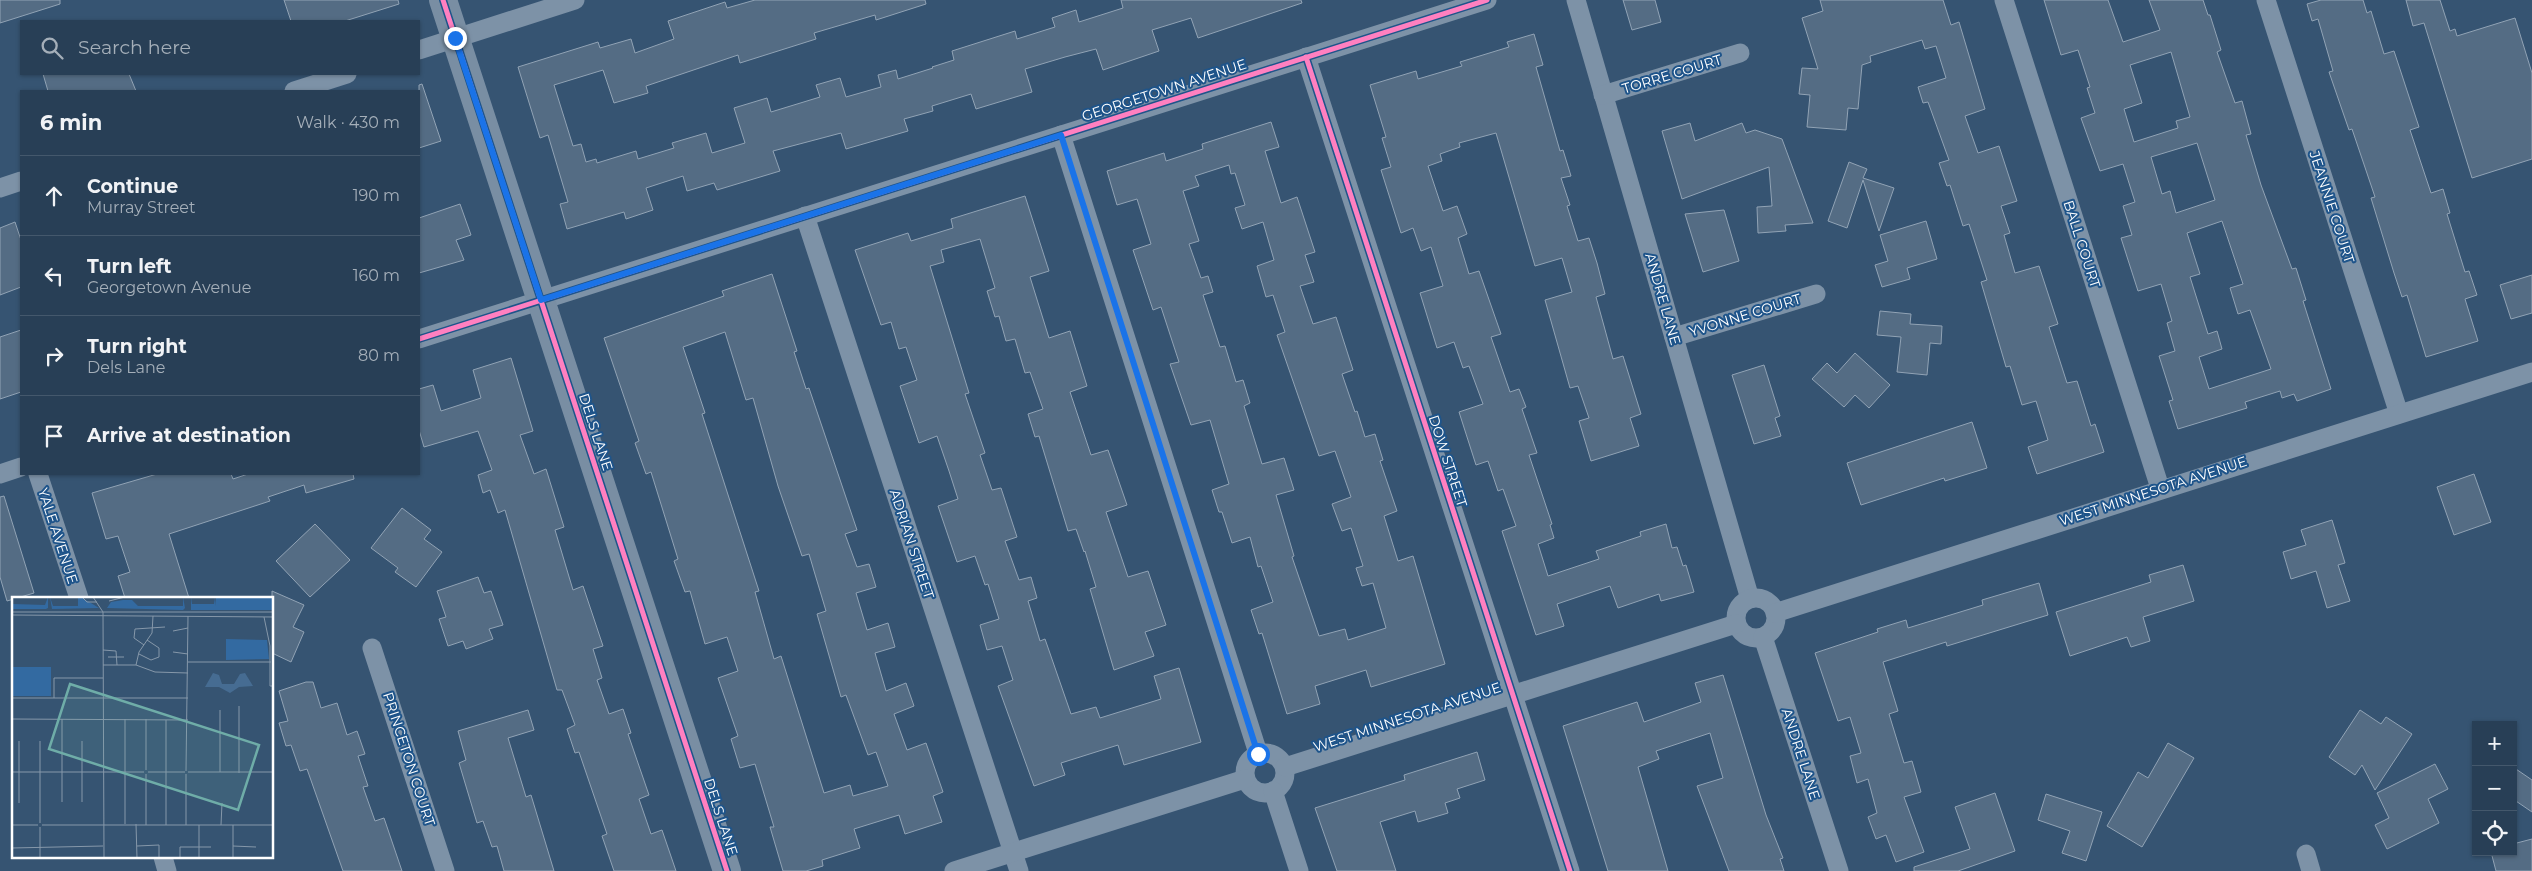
<!DOCTYPE html>
<html lang="en">
<head>
<meta charset="utf-8">
<style>
	body { margin:0; font-family:Montserrat,sans-serif; background:#344a60; color:#f1f3f6 }
	.controls { position:absolute; right:15px; bottom:15px; display:grid; overflow:hidden; border-radius:0px; box-shadow:0 1px 4px #0004 }
	.controls button { width:45px; height:45px; display:grid; place-items:center; padding:0; border:0; border-bottom:1px solid #44586c; background:#283f56; color:#f1f3f6; font:25px sans-serif }
	.stop { position:absolute; width:15px; height:15px; margin:-11px; border:4px solid #1a73e8; border-radius:50%; background:#fff }
	.stop.end { background:#1a73e8; border-color:#fff; box-shadow:0 1px 5px #0008 }
	.list { margin:0; padding:0; list-style:none }
	h2 { display:flex; justify-content:space-between; align-items:center; height:65px; margin:0; padding:0 20px; font-size:21px }
	h2 small { font-size:16px; font-weight:400; color:#a5afb9 }
	.list li { display:grid; grid-template-columns:32px 1fr auto; gap:15px; align-items:center; box-sizing:border-box; height:80px; padding:0 20px; border-top:1px solid #44586c }
	.list b { display:block; font-size:19px; white-space:nowrap }
	.list p { margin:0; font-size:16px; white-space:nowrap; color:#a5afb9 }
	.list em { font-size:16px; font-style:normal; color:#a5afb9 }
	.icon { flex:none; width:28px; height:28px; fill:none; stroke:currentColor; stroke-width:2; stroke-linecap:round; stroke-linejoin:round }
	.map { position:relative; flex:none; width:2532px; height:871px; overflow:hidden }
	.search { position:absolute; background:#283f56; box-shadow:0 1px 4px #0004; left:20px; top:20px; width:400px; height:55px; display:flex; align-items:center; gap:12px; box-sizing:border-box; padding:0 18px; border-radius:0px; color:#a5afb9; font-size:19px }
	.panel { position:absolute; background:#283f56; box-shadow:0 1px 4px #0004; left:20px; top:90px; width:400px; height:385px; border-radius:0px }
	.map>svg:first-child { display:block }
</style>
</head>
<body>
<div class="map">
<svg width="2532" height="871" viewBox="0 0 2532 871">
	<rect width="100%" height="100%" fill="#365472"/>
	<!-- building -->
	<g fill="#546c84" stroke="#91a3b5" fill-rule="evenodd">
		<polygon points="0,0 60,0 60,4 0,23"/>
		<polygon points="284,0 398,0 399,4 345,21 291,21"/>
		<polygon points="755,0 925,0 926,4 876,20 875,15 814,33 816,39 740,63 738,55 646,86 648,93 614,103 603,70 554,85 573,146 581,144 586,162 596,159 597,163 636,151 638,159 674,148 672,143 706,133 712,153 745,143 734,108 767,98 771,112 820,97 816,85 840,78 846,97 881,87 878,75 896,70 898,79 933,68 932,67 954,60 952,51 1015,31 1017,39 1055,27 1052,18 1076,10 1079,22 1123,8 1121,0 1301,0 1302,3 1198,38 1191,18 1152,30 1159,51 1103,70 1096,49 1065,57 1025,69 1032,92 976,109 971,94 932,106 933,111 904,119 908,131 846,149 841,133 773,151 780,171 717,190 714,183 687,191 683,176 646,188 653,210 626,219 624,212 567,229 560,204 568,202 548,135 540,138 518,67 598,42 600,48 631,39 635,53 674,39 668,21 725,2 727,8"/>
		<polygon points="1623,0 1655,0 1661,22 1632,30"/>
		<polygon points="1820,0 1943,0 1951,25 1959,22 1985,109 1965,116 1978,153 1999,146 2017,201 2001,206 2010,233 2004,235 2015,273 2039,266 2058,324 2049,327 2067,383 2077,381 2091,426 2095,424 2104,452 2037,474 2028,447 2048,440 2036,401 2022,405 2010,366 2006,367 1981,282 1987,280 1969,224 1963,226 1950,185 1947,186 1939,163 1949,160 1928,102 1923,103 1918,87 1946,78 1936,46 1925,49 1922,40 1870,56 1871,62 1862,65 1858,109 1848,108 1846,130 1807,127 1810,95 1799,94 1802,68 1818,69 1802,18 1823,11"/>
		<path d="M2044,0H2108L2123,42L2160,30L2149,0H2203L2208,15H2210L2221,50L2217,52L2235,103L2242,101L2251,134L2246,135L2261,185L2292,269L2296,268L2306,300L2303,301L2331,389L2297,401L2294,394L2282,398L2280,391L2245,402L2247,408L2178,429L2169,401L2173,400L2159,356L2175,351L2167,323L2172,321L2161,284L2138,291L2121,238L2132,235L2123,206L2135,202L2123,164L2100,171L2081,118L2095,113L2087,88L2090,87L2078,50L2061,55ZM2171,52L2190,117L2176,121L2178,128L2134,142L2124,109L2142,103L2130,65ZM2197,143L2215,200L2176,213L2170,191L2162,194L2151,157ZM2222,221L2243,284L2230,288L2238,314L2250,310L2271,369L2209,389L2199,357L2222,349L2217,331L2208,334L2190,277L2200,274L2187,233Z"/>
		<polygon points="2321,0 2363,0 2367,13 2371,11 2384,54 2394,51 2419,127 2410,130 2431,193 2443,189 2450,213 2447,214 2465,272 2469,271 2477,295 2465,299 2478,341 2426,357 2407,295 2402,297 2394,273 2371,198 2375,197 2352,129 2349,130 2329,72 2333,71 2318,19 2312,21 2307,4"/>
		<polygon points="2406,0 2440,0 2450,31 2455,29 2457,36 2515,18 2532,73 2532,159 2472,178 2424,23 2413,26"/>
		<polygon points="1534,34 1543,65 1536,67 1560,151 1563,150 1571,176 1561,178 1570,205 1567,206 1578,241 1589,238 1597,263 1605,294 1596,297 1604,326 1613,359 1623,356 1641,414 1630,418 1639,446 1591,461 1579,421 1589,418 1578,386 1570,388 1545,300 1572,292 1562,258 1535,266 1496,133 1459,143 1460,147 1440,154 1442,161 1428,166 1443,211 1457,206 1467,234 1458,238 1469,274 1479,271 1501,334 1491,337 1510,392 1519,389 1526,407 1522,409 1537,453 1529,455 1552,524 1550,525 1554,538 1538,544 1548,576 1599,559 1596,551 1641,536 1640,532 1666,524 1672,548 1677,547 1683,566 1686,565 1694,592 1661,601 1659,594 1618,608 1610,586 1557,604 1564,626 1536,635 1502,531 1516,526 1503,489 1498,491 1488,461 1476,465 1459,412 1483,404 1469,366 1463,368 1454,342 1437,348 1420,293 1443,286 1431,247 1421,251 1413,228 1401,233 1381,170 1391,167 1382,138 1386,137 1370,85 1416,71 1418,79 1462,66 1460,62 1509,47 1507,42"/>
		<polygon points="43,74 129,74 136,91 48,91"/>
		<polygon points="422,84 441,141 419,148 419,85"/>
		<path d="M1271,122L1279,147L1265,151L1281,203L1297,197L1315,252L1305,255L1314,282L1300,286L1313,324L1336,317L1353,370L1342,374L1355,412L1357,411L1365,437L1375,434L1383,460L1380,461L1397,511L1384,516L1398,561L1413,556L1445,664L1371,687L1366,670L1315,686L1320,704L1287,714L1262,633L1259,634L1251,610L1273,602L1261,566L1258,567L1250,537L1232,543L1222,512H1219L1212,490L1229,484L1210,420L1191,425L1170,364L1179,362L1161,307L1153,310L1133,250L1151,244L1137,199L1117,205L1107,171L1164,153L1166,161L1203,149L1202,144ZM1229,165L1231,174L1235,173L1245,205L1235,208L1242,229L1263,222L1274,260L1257,266L1266,297L1273,295L1285,332L1277,335L1319,456L1335,451L1351,497L1332,504L1342,531L1351,528L1363,566L1356,568L1362,586L1373,583L1386,628L1348,640L1345,629L1319,636L1292,557L1294,556L1276,495L1294,490L1284,458L1262,464L1244,406L1250,403L1243,380L1236,382L1225,346L1220,347L1203,295L1213,292L1208,276L1201,278L1189,244L1199,241L1183,191L1199,186L1195,176Z"/>
		<polygon points="1690,123 1695,141 1742,123 1746,133 1755,130 1782,139 1813,223 1785,225 1786,231 1758,233 1757,207 1772,206 1769,167 1682,199 1662,131"/>
		<polygon points="1849,162 1867,169 1863,178 1894,188 1879,231 1863,180 1847,228 1828,221"/>
		<polygon points="1025,196 1049,271 1030,277 1049,338 1070,331 1087,386 1070,392 1091,455 1108,450 1127,505 1106,512 1128,577 1148,571 1166,625 1145,632 1154,656 1114,670 1090,589 1096,587 1085,551 1084,552 1076,529 1068,531 1039,436 1035,437 1028,414 1043,409 1030,372 1025,373 1015,339 1006,341 999,316 995,317 987,291 995,288 980,239 941,250 944,262 930,266 969,393 965,394 985,453 980,455 992,490 1001,488 1017,537 1005,541 1019,580 1031,577 1037,598 1028,601 1040,641 1045,639 1071,714 1096,707 1100,718 1161,699 1154,676 1179,668 1201,742 1124,765 1118,745 1061,763 1065,775 1034,786 998,686 1013,680 1002,646 987,650 980,625 999,619 988,584 985,585 975,556 957,562 938,506 958,499 949,471 937,436 919,443 900,386 917,380 906,347 899,349 891,322 881,325 855,250 908,233 911,241 953,228 951,219"/>
		<polygon points="460,204 471,235 456,240 464,260 419,273 419,218"/>
		<polygon points="1724,210 1739,261 1703,272 1685,214"/>
		<polygon points="1926,221 1937,259 1907,268 1910,279 1882,287 1875,265 1888,261 1880,235"/>
		<polygon points="15,222 21,240 21,287 0,295 0,228"/>
		<path d="M772,274L797,351L794,352L806,389L809,388L857,530L845,534L857,567L869,564L876,587L856,593L867,630L888,623L895,647L875,653L886,691L906,683L914,706L894,714L907,750L926,743L943,792L933,796L942,822L905,834L899,815L854,829L860,848L822,860L823,866L806,871H783L770,827H774L755,764L740,768L731,739L738,736L718,678L738,671L727,637L705,644L690,591L685,592L674,561L678,559L651,472L646,474L635,443L639,441L604,338L724,296L722,291ZM725,332L746,400L753,398L778,486L802,556L809,554L814,571L826,611L817,614L841,697L846,695L868,755L876,752L888,786L853,796L850,785L824,793L781,656L774,659L755,592L759,591L702,414L705,413L683,347Z"/>
		<polygon points="2532,275 2532,313 2511,319 2500,285"/>
		<polygon points="1880,311 1911,314 1910,324 1942,326 1941,344 1930,343 1927,375 1897,372 1901,337 1877,335"/>
		<polygon points="21,330 21,392 0,399 0,337"/>
		<polygon points="1855,353 1890,385 1869,408 1855,395 1844,407 1812,379 1827,363 1837,373"/>
		<polygon points="511,358 533,431 520,435 534,474 546,469 564,527 555,530 573,590 583,586 603,646 593,649 602,678 597,680 609,714 623,709 631,733 628,734 649,795 639,799 651,834 662,830 676,871 614,871 602,836 607,834 579,752 575,753 567,729 575,725 562,690 557,690 505,510 498,513 490,490 483,493 478,475 492,470 478,431 424,447 419,430 419,389 433,385 441,411 481,398 473,370"/>
		<polygon points="1764,365 1780,416 1775,418 1781,436 1754,444 1732,375"/>
		<polygon points="1972,422 1987,468 1945,481 1944,478 1861,505 1847,463"/>
		<polygon points="157,474 231,474 233,479 248,474 353,474 354,479 306,493 304,485 268,497 270,501 169,534 189,598 125,598 118,576 130,572 118,536 106,539 92,493"/>
		<polygon points="2474,474 2491,522 2454,535 2437,487"/>
		<polygon points="4,496 34,593 7,601 0,577 0,497"/>
		<polygon points="402,508 431,530 424,539 442,552 416,587 395,572 398,568 371,548"/>
		<polygon points="2332,520 2345,563 2338,565 2350,601 2327,608 2316,571 2291,579 2283,552 2306,545 2301,530"/>
		<polygon points="315,524 350,560 310,597 276,561"/>
		<polygon points="2183,565 2194,601 2143,617 2150,641 2131,647 2127,637 2070,656 2056,612 2151,582 2149,575"/>
		<polygon points="478,577 484,593 491,591 503,625 489,629 493,639 466,649 463,641 448,646 439,619 446,617 437,591"/>
		<polygon points="2039,583 2048,615 1947,646 1946,642 1883,662 1898,711 1889,714 1904,763 1912,761 1921,792 1904,797 1924,852 1896,862 1886,835 1876,839 1868,817 1877,813 1868,779 1857,783 1850,756 1861,753 1850,717 1838,721 1815,653 1878,632 1877,629 1906,620 1908,628 1983,605 1982,600"/>
		<polygon points="272,591 304,605 293,627 304,632 291,662 272,653"/>
		<polygon points="1723,675 1766,815 1783,858 1780,859 1784,871 1729,871 1697,786 1723,778 1710,733 1656,751 1659,759 1638,767 1668,871 1608,871 1563,726 1637,702 1644,722 1701,702 1695,683"/>
		<polygon points="306,682 313,682 321,708 337,703 347,735 357,731 365,754 358,756 368,786 363,787 375,821 384,818 402,871 343,871 307,769 300,771 291,745 286,746 279,723 288,721 279,691"/>
		<polygon points="528,710 534,730 508,738 526,797 531,795 554,871 504,871 497,846 492,847 483,821 477,823 459,763 466,760 458,731"/>
		<polygon points="2360,710 2381,724 2386,717 2412,734 2375,790 2362,765 2355,775 2329,757"/>
		<polygon points="2168,743 2194,758 2142,847 2107,826 2138,772 2148,778"/>
		<polygon points="1477,752 1485,780 1457,789 1460,798 1445,803 1448,813 1418,822 1415,811 1380,822 1396,871 1337,871 1315,808 1405,780 1404,775"/>
		<polygon points="2435,764 2448,789 2428,799 2439,823 2387,849 2375,825 2389,818 2377,793"/>
		<polygon points="2513,767 2532,780 2532,812 2513,799"/>
		<polygon points="1995,793 2015,851 1958,871 1914,871 1914,867 1970,849 1955,807"/>
		<polygon points="2046,794 2102,812 2086,861 2062,853 2070,831 2038,820"/>
		<polygon points="2532,839 2532,871 2496,871 2491,852 2513,852 2513,844"/>
	</g>
	<g fill="none" stroke-linecap="round" stroke-linejoin="round">
		<!-- street -->
		<g stroke="#7d92a7" stroke-width="19">
			<polyline points="1576,0 1750,599"/>
			<polyline points="2004,0 2160,488"/>
			<polyline points="2266,0 2399,414"/>
			<polyline points="419,50 575,0"/>
			<polyline points="1306,57 1570,871"/>
			<polyline points="294,91 347,74"/>
			<polyline points="1603,95 1740,53"/>
			<polyline points="1061,135 1258,753"/>
			<polyline points="0,188 21,181"/>
			<polyline points="805,216 1019,871"/>
			<polyline points="1674,337 1816,294"/>
			<polyline points="419,339 1487,0"/>
			<polyline points="0,474 21,467"/>
			<polyline points="38,474 79,598"/>
			<circle cx="1756" cy="618" r="20"/>
			<polyline points="1775,613 2532,372"/>
			<polyline points="1763,637 1839,871"/>
			<polyline points="372,648 445,871"/>
			<circle cx="1265" cy="773" r="20"/>
			<polyline points="1285,767 1736,624"/>
			<polyline points="1273,791 1299,871"/>
			<polyline points="2306,854 2311,871"/>
			<polyline points="163,857 167,871"/>
			<polyline points="954,871 1245,779"/>
		</g>
		<!-- secondary -->
		<polyline stroke="#798ea3" stroke-width="28" points="443,0 727,871"/>
		<!-- cycleway casing -->
		<g stroke="#1e548a" stroke-width="8">
			<g id="cycleway">
				<polyline points="443,0 727,871"/>
				<polyline points="1306,57 1570,871"/>
				<polyline points="419,339 1487,0"/>
			</g>
		</g>
		<!-- cycleway -->
		<use href="#cycleway" stroke="#ff80c0" stroke-width="5"/>
	</g>
	<g fill="none" stroke-linecap="round" stroke-linejoin="round">
		<!-- route -->
		<polyline stroke="#1a73e8" stroke-width="6" points="455,38 541,300 1061,135 1258,754"/>
	</g>
	<g text-anchor="middle" dominant-baseline="central" stroke-width="4" stroke-linejoin="round" paint-order="stroke">
		<!-- street labels -->
		<g font-size="14" fill="#fff" stroke="#1e548a">
			<text transform="translate(1672 74) rotate(-17)">TORRE COURT</text>
			<text transform="translate(1164 90) rotate(-18)">GEORGETOWN AVENUE</text>
			<text transform="translate(2332 207) rotate(72)">JEANNIE COURT</text>
			<text transform="translate(2082 244) rotate(72)">BALL COURT</text>
			<text transform="translate(1663 299) rotate(74)">ANDRE LANE</text>
			<text transform="translate(1745 315) rotate(-17)">YVONNE COURT</text>
			<text transform="translate(596 432) rotate(72)">DELS LANE</text>
			<text transform="translate(1448 461) rotate(72)">DOW STREET</text>
			<text transform="translate(2153 491) rotate(-18)">WEST MINNESOTA AVENUE</text>
			<text transform="translate(58 536) rotate(72)">YALE AVENUE</text>
			<text transform="translate(912 544) rotate(72)">ADRIAN STREET</text>
			<text transform="translate(1407 717) rotate(-18)">WEST MINNESOTA AVENUE</text>
			<text transform="translate(1801 754) rotate(72)">ANDRE LANE</text>
			<text transform="translate(409 759) rotate(72)">PRINCETON COURT</text>
			<text transform="translate(721 817) rotate(72)">DELS LANE</text>
		</g>
	</g>
	<!-- overview -->
	<g transform="translate(12 597)">
		<rect width="261" height="261" fill="#365472"/>
		<path d="M36,0V11L34,12H0V7L33,8ZM38,0L41,9H66V0H69L87,11L40,12ZM171,0L173,11L171,13L95,11L99,5L111,3H120L126,9H171ZM179,0L180,7H202L203,0V9L204,0H261V13H179ZM214,42L255,43L257,62L214,63ZM0,70H39V99H0Z" fill="#336aa1"/>
		<path d="M201,76L207,78L210,87H222L228,77L233,76L241,89L227,90L218,96L207,90H193Z" fill="#466c92"/>
		<path fill="none" stroke="#8698aa" stroke-width="1" d="M70,0L75,5H85M81,0L91,15L92,261M97,4L113,0M0,15H262M0,18L262,20M252,20L258,49V89H262M161,34L176,31M132,48L122,41L123,32L153,30M91,53L104,54L105,68M161,55L176,57M127,57L139,63L147,60V51L135,43M96,60H112M176,65H259M91,68H124L143,75L176,76M124,68L127,55L140,36L141,19M0,101H176M42,101V81H91M0,122L176,123M113,122V227M28,144V226M70,144V205M134,173V122M174,174L176,19M0,175H132M136,175H173M176,175H262M208,175V113M227,176V109M50,205V122M7,206V144M124,227L125,261M0,228H26M30,228H262M134,228V177M154,228V123M174,228V177M209,228L210,206M28,230V261M125,249L147,248V261M221,249L244,250M0,251L91,249M168,261V250H199M187,261V228M221,261V228"/>
		<path fill="#6fada8" fill-opacity="0.15" stroke="#6fada8" stroke-width="2.5" d="M58,87L247,148L226,213L37,152Z"/>
		<rect width="261" height="261" fill="none" stroke="#fff" stroke-width="2.5"/>
	</g>
</svg>
<div class="controls">
<button>+</button>
<button>−</button>
<button><svg class="icon" aria-label="locate" viewBox="0 0 24 24"><circle cx="12" cy="12" r="6"/><path d="M12 2v4M12 18v4M2 12h4M18 12h4"/></svg></button>
</div>
<div class="stop" style="left:1258px;top:754px"></div>
<div class="stop end" style="left:455px;top:38px"></div>
<div class="search"><svg class="icon" aria-label="search" viewBox="0 0 24 24"><circle cx="10" cy="10" r="6"/><path d="M15 15l6 6"/></svg>Search here</div>
<section class="panel">
<h2>6 min<small>Walk · 430 m</small></h2>
<ul class="list">
<li><svg class="icon" aria-label="ahead" viewBox="0 0 24 24"><path d="M12 20V5M6 11l6-6 6 6"/></svg><div><b>Continue</b><p>Murray Street</p></div><em>190 m</em></li>
<li><svg class="icon" aria-label="left" viewBox="0 0 24 24"><path d="M17 20v-9H6M10 6l-5 5 5 5"/></svg><div><b>Turn left</b><p>Georgetown Avenue</p></div><em>160 m</em></li>
<li><svg class="icon" aria-label="right" viewBox="0 0 24 24"><path d="M7 20v-9h11M14 6l5 5-5 5"/></svg><div><b>Turn right</b><p>Dels Lane</p></div><em>80 m</em></li>
<li><svg class="icon" aria-label="arrive" viewBox="0 0 24 24"><path d="M6 21V4h12l-3 4 3 4H6"/></svg><div><b>Arrive at destination</b></div></li>
</ul>
</section>
</div>
</body>
</html>
